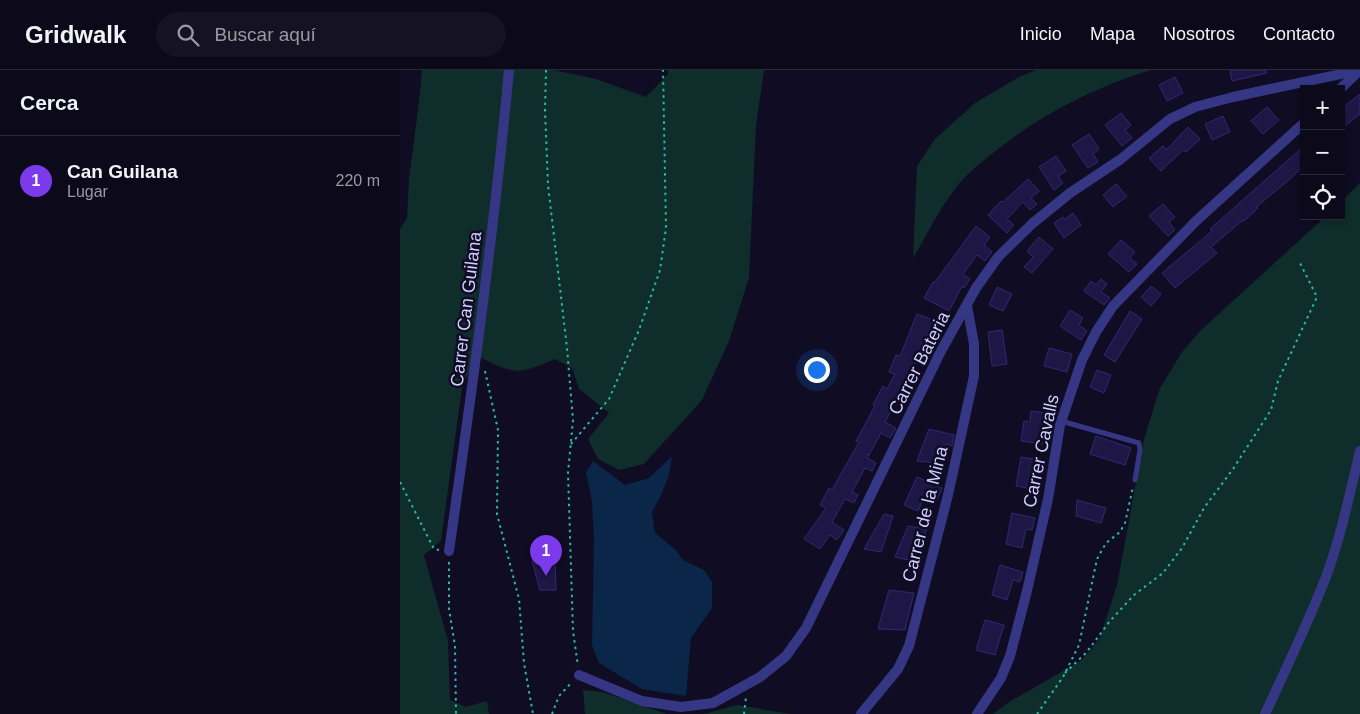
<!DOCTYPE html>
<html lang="es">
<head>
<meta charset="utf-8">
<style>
	body { margin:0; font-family:Arial,sans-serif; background:#141223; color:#f1f3f6 }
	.controls { position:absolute; right:15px; top:15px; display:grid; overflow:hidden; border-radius:0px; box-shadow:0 2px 8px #0003 }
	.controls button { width:45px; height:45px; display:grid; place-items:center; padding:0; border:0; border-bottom:1px solid #2b2a39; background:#0b091a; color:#f1f3f6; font:25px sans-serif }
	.you { position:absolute; left:416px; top:299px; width:18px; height:18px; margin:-12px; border:4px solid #fff; border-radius:50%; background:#1a73e8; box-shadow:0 0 0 8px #1a73e833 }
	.badge { display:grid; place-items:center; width:32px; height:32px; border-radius:50%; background:#7c3aed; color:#fff; font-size:16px; font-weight:700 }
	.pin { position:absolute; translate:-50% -41px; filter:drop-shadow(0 1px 2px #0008) }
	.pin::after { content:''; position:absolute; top:26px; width:18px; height:15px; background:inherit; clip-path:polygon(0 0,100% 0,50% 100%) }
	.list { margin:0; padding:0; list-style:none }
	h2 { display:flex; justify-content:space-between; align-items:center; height:65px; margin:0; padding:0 20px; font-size:21px }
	h2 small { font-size:16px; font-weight:400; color:#9a9aa2 }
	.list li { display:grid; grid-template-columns:32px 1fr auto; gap:15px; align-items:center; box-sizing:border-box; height:90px; padding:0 20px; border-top:1px solid #2b2a39 }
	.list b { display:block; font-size:19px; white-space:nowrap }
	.list p { margin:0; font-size:16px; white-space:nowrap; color:#9a9aa2 }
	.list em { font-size:16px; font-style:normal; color:#9a9aa2 }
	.icon { flex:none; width:28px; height:28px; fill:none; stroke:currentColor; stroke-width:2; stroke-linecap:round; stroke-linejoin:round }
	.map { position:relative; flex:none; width:960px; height:644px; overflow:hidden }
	header { display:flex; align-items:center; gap:30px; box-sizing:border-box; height:70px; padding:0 25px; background:#0b091a; border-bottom:1px solid #2b2a39 }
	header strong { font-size:24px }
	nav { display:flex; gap:28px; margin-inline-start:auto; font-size:18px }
	.search { width:350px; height:45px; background:#141223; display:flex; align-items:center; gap:12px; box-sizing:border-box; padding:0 18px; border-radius:28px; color:#9a9aa2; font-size:19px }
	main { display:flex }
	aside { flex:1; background:#0b091a }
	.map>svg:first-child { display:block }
</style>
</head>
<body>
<header>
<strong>Gridwalk</strong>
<div class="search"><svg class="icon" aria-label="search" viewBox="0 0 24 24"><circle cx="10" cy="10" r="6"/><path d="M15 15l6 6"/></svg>Buscar aquí</div>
<nav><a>Inicio</a><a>Mapa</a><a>Nosotros</a><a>Contacto</a></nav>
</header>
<main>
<aside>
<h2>Cerca<small></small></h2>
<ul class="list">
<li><span class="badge">1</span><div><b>Can Guilana</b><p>Lugar</p></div><em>220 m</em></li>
</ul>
</aside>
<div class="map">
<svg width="960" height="644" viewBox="0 0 960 644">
	<rect width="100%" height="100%" fill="#0f0c23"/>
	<!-- green -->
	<g fill="#0f2d2a">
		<path d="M22,0H154L196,9L246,27L268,4V0H364L356,56L349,208L329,271L302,330L244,394L219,400L198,389L188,369L209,343L179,319L172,298L155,289C116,306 115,304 77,286L62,318L41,471L24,485L48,571L50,630L66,637L87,631L89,644H0V159L7,148L9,109L19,32Z"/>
		<path d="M636,0H751C693,18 640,45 593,83C578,95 563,107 552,123C537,143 526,167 513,188L517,96L535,69L575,33L619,7Z"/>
		<polygon points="960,113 960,644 593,644 609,632 682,590 700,568 717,515 744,369 760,318 782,282 800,261 926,146 941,146 941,132"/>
		<polygon points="183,620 203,622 267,644 185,644"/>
		<polygon points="337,635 391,644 304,644"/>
	</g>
	<!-- water -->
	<polygon fill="#0a2649" points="272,386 269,405 261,425 252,442 255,463 276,480 283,490 304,500 312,512 312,538 291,568 286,626 242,619 199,593 192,575 194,471 192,432 186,402 193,391 225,415 249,408"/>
	<!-- building -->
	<g fill="#1e1745" stroke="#322872">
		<polygon points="830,0 866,0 867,3 832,11"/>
		<polygon points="775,7 783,23 767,31 759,15"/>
		<polygon points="960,24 960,44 941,59 941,39"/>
		<polygon points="867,37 879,50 863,64 851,51"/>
		<polygon points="721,43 731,55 725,60 732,68 722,76 705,55"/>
		<polygon points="823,46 830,62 812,70 805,54"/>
		<polygon points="788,57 800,69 786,82 783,80 761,101 749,88 763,76 766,80"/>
		<polygon points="689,64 699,79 693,84 698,92 688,98 672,75"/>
		<polygon points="904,76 904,95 889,110 856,137 858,138 844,151 843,150 811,177 817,183 775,218 762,203 812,161 810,159"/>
		<polygon points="656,86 666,101 658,106 663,113 654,120 639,97"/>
		<polygon points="628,109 639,121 631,128 637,134 630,140 623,132 607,149 614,155 607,163 588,145 601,131 603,132"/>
		<polygon points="716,114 727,126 713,137 703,125"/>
		<polygon points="763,134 775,147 769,152 775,160 768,166 749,146"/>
		<polygon points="673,143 681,155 664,168 654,153 663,147 665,149"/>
		<polygon points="576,156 590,167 584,175 592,182 585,191 577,185 563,204 570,209 564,218 562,216 549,241 524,228 533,212 535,212"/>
		<polygon points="639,167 653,179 632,203 624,197 633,187 627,181"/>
		<polygon points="721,170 735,182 730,188 737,194 729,202 708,184"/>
		<polygon points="701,209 707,214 701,222 710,228 704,235 684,221 691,211 696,215"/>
		<polygon points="751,216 761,224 751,236 741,227"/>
		<polygon points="597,217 612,224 603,241 589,235"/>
		<polygon points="670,240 683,248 679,255 687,261 681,270 660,256"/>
		<polygon points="730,241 742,249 715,292 704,285"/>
		<polygon points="517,244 539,252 535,262 529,260 504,320 510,324 506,331 498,327 485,352 496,358 490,368 481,363 469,385 467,385 469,385 467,388 476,393 472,401 465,398 452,422 458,425 454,433 445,429 432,452 444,460 437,470 430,465 420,479 404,469 426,438 420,435 429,418 432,420 459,372 456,371 475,336 473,335 483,316 487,319 495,304 489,302 496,285 500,286"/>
		<polygon points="602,260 607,294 592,296 588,262"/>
		<polygon points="649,278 672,284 667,302 644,296"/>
		<polygon points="697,300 711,305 704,323 690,317"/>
		<polygon points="631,341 647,343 643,374 621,371 624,351 630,352"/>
		<polygon points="529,359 554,365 552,376 546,374 537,393 517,391"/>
		<polygon points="696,366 731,378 725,395 690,384"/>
		<polygon points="621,387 645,391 643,403 635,401 632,419 616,416"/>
		<polygon points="517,407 542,418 537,430 525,425 518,441 504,435"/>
		<polygon points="677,430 706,438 701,453 676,446"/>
		<polygon points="612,443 635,448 632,460 626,459 622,478 606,474"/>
		<polygon points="484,444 493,446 481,482 464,479"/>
		<polygon points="508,456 527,459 513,491 495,487"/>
		<polygon points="155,489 156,520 140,520 132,491"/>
		<polygon points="600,495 623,502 620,512 613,510 607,530 592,525"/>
		<polygon points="489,520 514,523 505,560 478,559"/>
		<polygon points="585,550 604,555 595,585 576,580"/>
	</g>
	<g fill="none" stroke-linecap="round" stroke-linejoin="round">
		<!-- path -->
		<g stroke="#27baa7" stroke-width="2" stroke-dasharray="2.5 4" stroke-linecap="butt">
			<polyline points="146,0 145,40 148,115 167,278 173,350 168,403 173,561 178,596"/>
			<polyline points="85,301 98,360 97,444 119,529 124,593 133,644"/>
			<polyline points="171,374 209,329 239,260 260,200 266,158 263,0"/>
			<polyline points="0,412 34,479 39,480"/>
			<polyline points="49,492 49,539 55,576 56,644"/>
			<polyline points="665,603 686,583 710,551 734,525 763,503 782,478 804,438 833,399 871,340 878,311 917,227 899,191"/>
			<polyline points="152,644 159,626 172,612"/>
			<polyline points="344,644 346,627"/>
			<polyline points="637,644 663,607 679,575 697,489 706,473 720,462 725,453 733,417"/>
		</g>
		<!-- service -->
		<polyline stroke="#353784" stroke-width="5" points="661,351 739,373 740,380 735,410"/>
		<!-- minor -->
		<g stroke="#353784" stroke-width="10">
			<polyline points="940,19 959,1"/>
			<path d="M49,481C72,321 94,161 109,0"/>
			<polyline points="179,605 242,631 281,637 313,633 360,607 386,586 406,558 541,281 576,218 598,187 633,153 670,123 721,89 770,49 795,37 833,27 960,0"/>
			<polyline points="461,644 498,599 509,576 548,425 574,306 574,274 567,236"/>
			<polyline points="577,644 601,608 610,586 627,521 648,429 660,355 682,290 696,262 713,236 796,151 904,53"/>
			<path d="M865,644C886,599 908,553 926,507C941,466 950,423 960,381"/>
		</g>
	</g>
	<g text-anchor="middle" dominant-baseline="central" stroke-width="5" stroke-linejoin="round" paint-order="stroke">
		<!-- street labels -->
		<g font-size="18" fill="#d0ceff" stroke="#0f0c23">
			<text transform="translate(66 239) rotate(-83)">Carrer Can Guilana</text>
			<text transform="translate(519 293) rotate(-63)">Carrer Bateria</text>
			<text transform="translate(641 381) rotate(-78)">Carrer Cavalls</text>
			<text transform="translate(525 444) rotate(-76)">Carrer de la Mina</text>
		</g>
	</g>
</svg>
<div class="controls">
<button>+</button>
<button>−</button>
<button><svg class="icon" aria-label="locate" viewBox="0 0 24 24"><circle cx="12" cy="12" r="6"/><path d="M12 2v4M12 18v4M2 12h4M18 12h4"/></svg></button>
</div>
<div class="you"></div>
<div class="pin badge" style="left:146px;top:506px">1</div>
</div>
</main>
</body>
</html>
